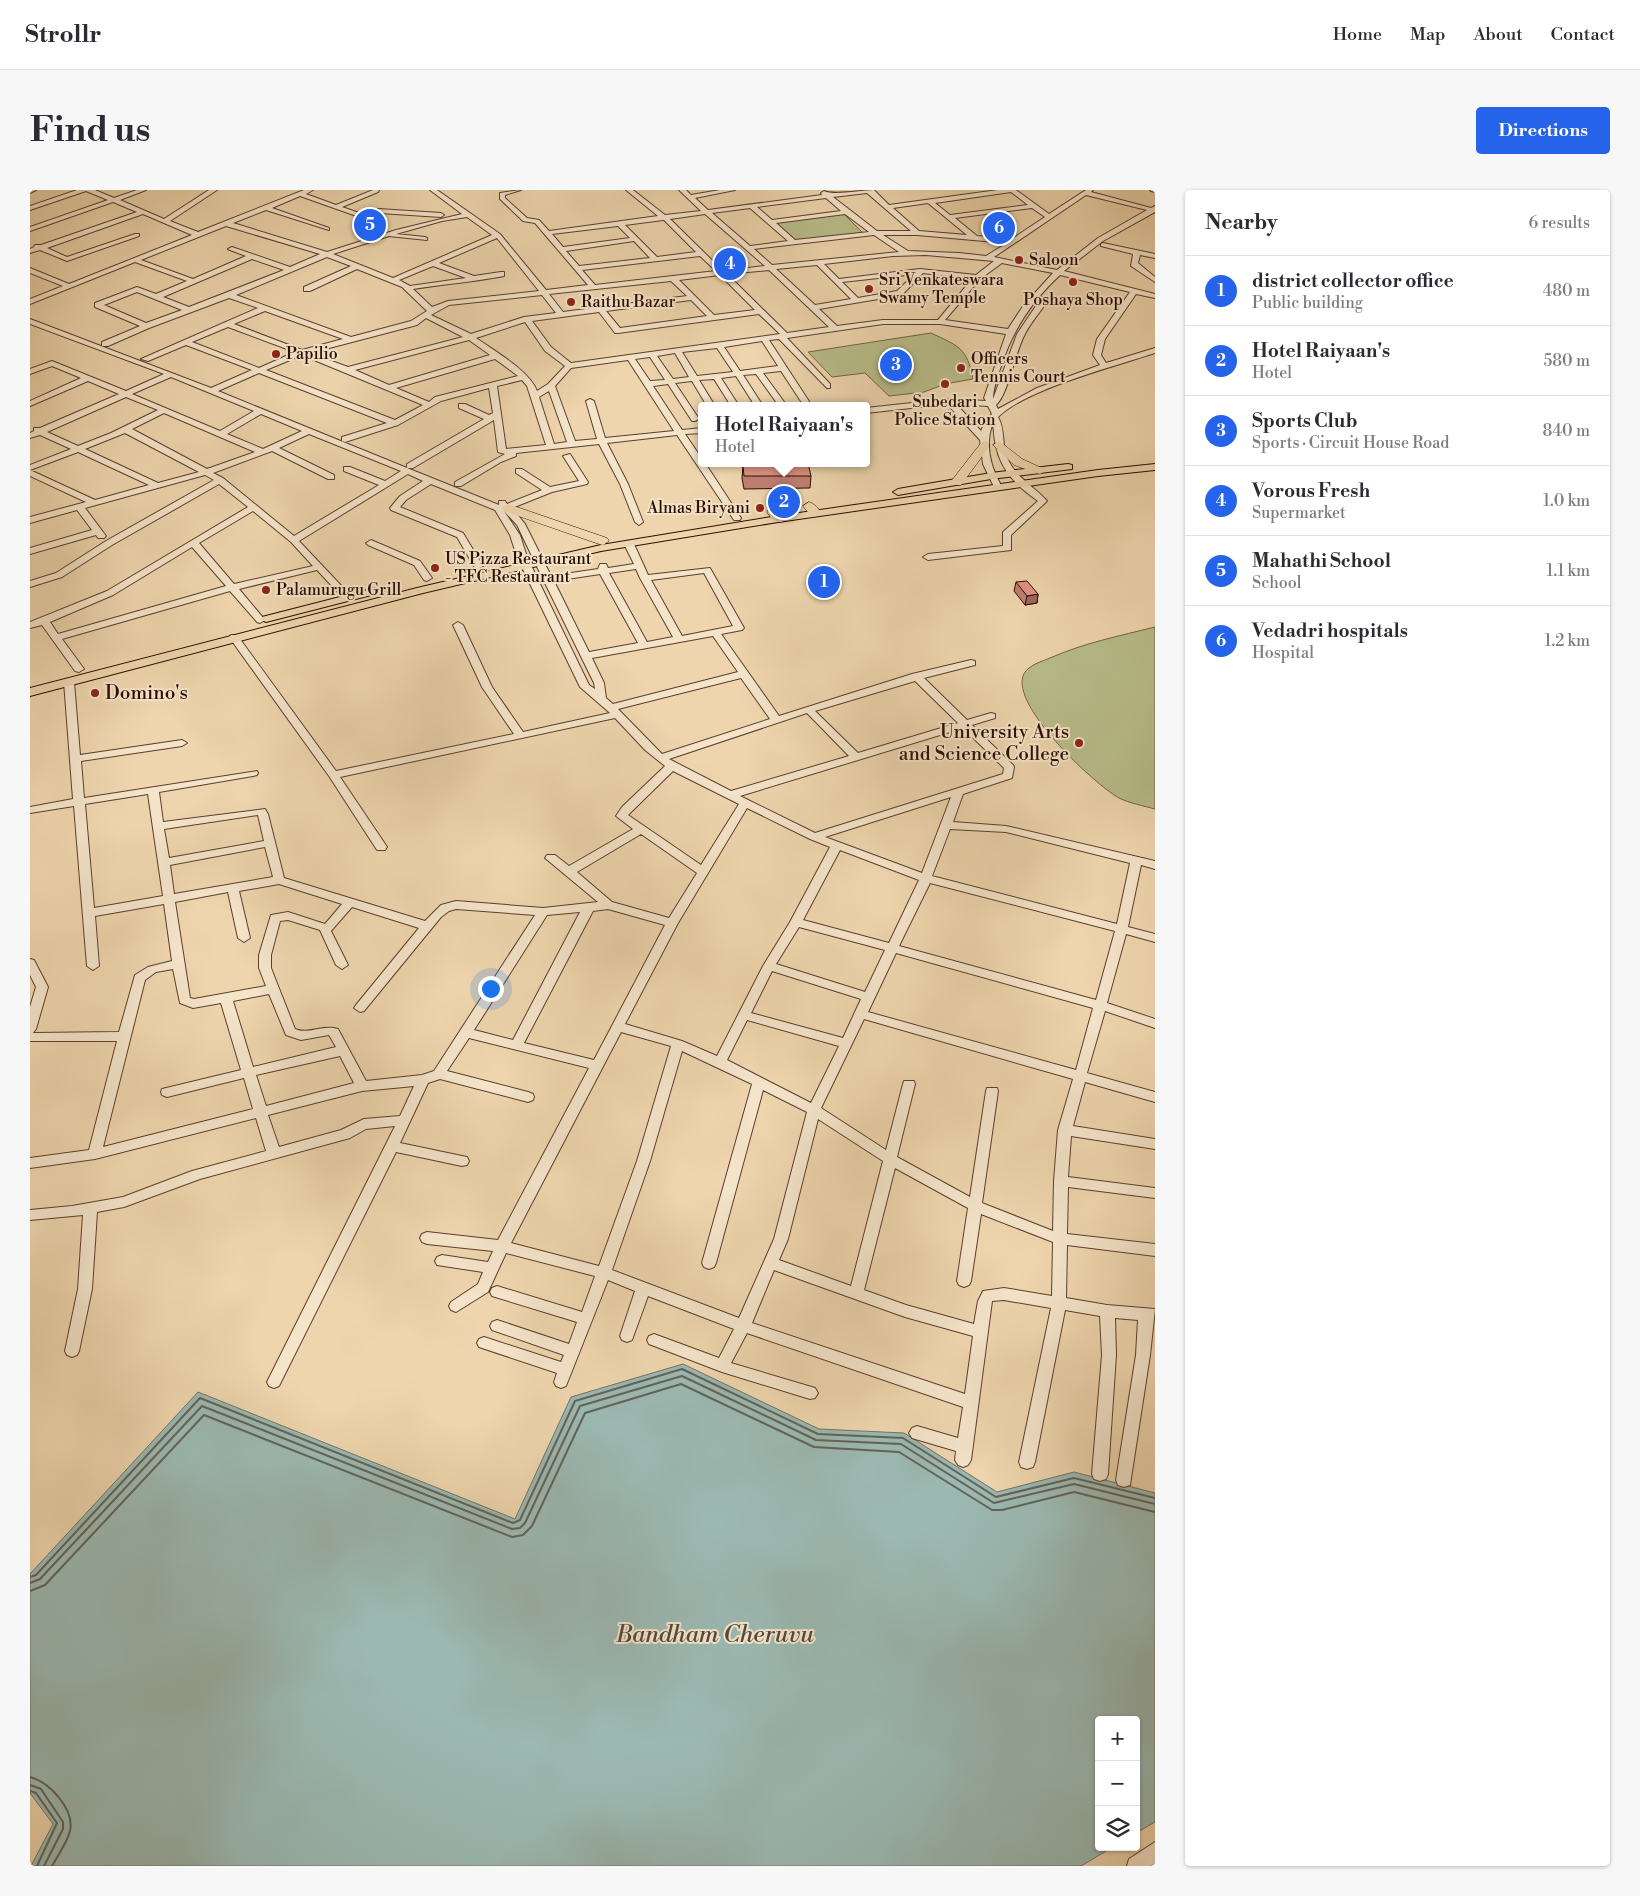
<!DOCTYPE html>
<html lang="en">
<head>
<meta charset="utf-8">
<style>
	body { margin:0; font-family:"Libre Bodoni",serif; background:#f7f7f7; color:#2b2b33 }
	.controls { position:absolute; right:15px; bottom:15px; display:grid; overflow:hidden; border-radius:5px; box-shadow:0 1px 4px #0004 }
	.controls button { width:45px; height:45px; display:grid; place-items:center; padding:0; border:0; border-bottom:1px solid #e1e1e2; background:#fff; color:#2b2b33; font:25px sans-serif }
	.you { position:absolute; left:460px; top:798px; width:18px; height:18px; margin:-12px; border:4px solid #fff; border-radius:50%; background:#1a73e8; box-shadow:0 0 0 8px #1a73e833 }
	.badge { display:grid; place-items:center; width:32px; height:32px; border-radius:50%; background:#2563eb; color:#fff; font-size:16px; font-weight:700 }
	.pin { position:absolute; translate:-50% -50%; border:2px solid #fff; box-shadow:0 1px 5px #0006 }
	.popup { position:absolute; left:668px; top:212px; width:172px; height:65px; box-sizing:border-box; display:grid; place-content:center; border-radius:5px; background:#fff; filter:drop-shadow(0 1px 4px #0005); font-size:16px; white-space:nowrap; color:#7c7c81 }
	.popup b { font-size:19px; color:#2b2b33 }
	.popup::after { content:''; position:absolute; left:50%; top:100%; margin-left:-10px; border:10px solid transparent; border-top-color:#fff }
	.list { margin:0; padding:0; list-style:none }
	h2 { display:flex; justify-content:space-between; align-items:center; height:65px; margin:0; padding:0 20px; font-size:21px }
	h2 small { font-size:16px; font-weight:400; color:#7c7c81 }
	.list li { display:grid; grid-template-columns:32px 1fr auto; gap:15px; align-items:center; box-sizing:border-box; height:70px; padding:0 20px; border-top:1px solid #e1e1e2 }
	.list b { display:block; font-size:19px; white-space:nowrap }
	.list p { margin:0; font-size:16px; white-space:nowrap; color:#7c7c81 }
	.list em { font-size:16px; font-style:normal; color:#7c7c81 }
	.icon { flex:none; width:28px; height:28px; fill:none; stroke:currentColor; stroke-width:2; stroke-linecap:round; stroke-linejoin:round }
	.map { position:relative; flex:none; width:1125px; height:1676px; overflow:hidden; border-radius:5px }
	header { display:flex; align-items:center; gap:30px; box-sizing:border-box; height:70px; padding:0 25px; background:#fff; border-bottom:1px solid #e1e1e2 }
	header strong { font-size:24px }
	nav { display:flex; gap:28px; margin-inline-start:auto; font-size:18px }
	.intro { display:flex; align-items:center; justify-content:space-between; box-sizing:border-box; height:120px; padding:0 30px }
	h1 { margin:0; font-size:35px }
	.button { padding:12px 22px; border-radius:5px; background:#2563eb; color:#fff; font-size:18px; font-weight:700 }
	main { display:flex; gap:30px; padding:0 30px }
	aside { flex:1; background:#fff; border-radius:5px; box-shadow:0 1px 4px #0004 }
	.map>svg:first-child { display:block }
</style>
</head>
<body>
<header>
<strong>Strollr</strong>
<nav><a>Home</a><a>Map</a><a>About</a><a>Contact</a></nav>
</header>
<div class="intro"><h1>Find us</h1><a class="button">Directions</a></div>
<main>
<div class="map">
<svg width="1125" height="1676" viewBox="0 0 1125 1676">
	<rect width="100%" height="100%" fill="#eed5ad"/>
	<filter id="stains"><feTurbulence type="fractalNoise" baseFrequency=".004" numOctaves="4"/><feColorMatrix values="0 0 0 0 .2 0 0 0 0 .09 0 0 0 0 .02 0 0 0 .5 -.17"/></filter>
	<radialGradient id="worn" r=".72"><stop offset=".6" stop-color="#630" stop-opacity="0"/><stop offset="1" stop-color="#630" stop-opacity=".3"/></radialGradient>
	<!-- green -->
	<g fill="#b8bd8a" stroke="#726445">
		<polygon points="814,24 833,43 766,51 743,32"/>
		<path d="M901,143C929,156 937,158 943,189L915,194L894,202L859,206L835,183L802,187L778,162Z"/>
		<path d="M1125,437V619C1114,616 1099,613 1089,608C1066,596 965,503 999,478C1005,473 1013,471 1020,468C1054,453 1089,446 1125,437Z"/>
	</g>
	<!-- water -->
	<polygon fill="#9bb8b1" stroke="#6e736a" points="653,1174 789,1239 874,1243 967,1302 1044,1282 1125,1303 1125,1632 1106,1643 1106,1530 1069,1530 1069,1657 1083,1657 1051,1676 1,1676 23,1634 0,1603 0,1384 168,1202 485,1329 541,1207"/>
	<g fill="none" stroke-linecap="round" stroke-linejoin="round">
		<!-- shore -->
		<g stroke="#636258" stroke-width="2">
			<polyline points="0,1387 6,1385 170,1208 483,1333 490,1330 545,1211 652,1179 788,1244 873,1248 966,1307 1044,1288 1125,1308"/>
			<polyline points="0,1393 10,1389 172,1216 482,1339 490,1338 495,1333 550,1216 652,1186 786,1250 871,1254 964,1313 1044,1294 1125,1314"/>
			<polyline points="0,1401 15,1395 174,1225 482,1347 493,1345 502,1336 555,1223 651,1194 784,1257 869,1262 962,1320 972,1320 1044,1302 1125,1322"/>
			<path d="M0,1587C19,1592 45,1619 40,1641C37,1653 28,1665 22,1676"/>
			<polyline points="0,1595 11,1599 33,1632 33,1639 14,1676"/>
			<polyline points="0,1601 6,1603 27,1633 7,1676"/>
		</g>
		<!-- minor casing -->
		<g stroke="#5c3e2b" stroke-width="2">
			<g id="minor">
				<polygon points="0,0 6,0 0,3"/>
				<path d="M47,0H65L84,8L107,0H116L90,10L134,29L179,0H187L140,31L168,42L274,0H283L276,4L306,15L343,0H349L348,2L312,17L335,25L348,19L411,23L414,25L411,27L349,23L335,29L270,6L242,18L299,38V40L236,20L203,33L297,62L366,40L432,24L400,0H407L470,44L516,100L558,95L505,33L493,31L470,9V3L491,0L475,5V8L497,28L509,30L519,41L628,26L596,0H603L635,25L671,21L649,0H656L661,5L690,0H705L665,8L678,20L792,5L791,3L794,1C804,6 831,0 844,0L859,15L968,0H986L1019,24L1056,0H1063L1061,2L1121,18L1125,16V22L1073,51L1034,81L1125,104V108L1106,104L1075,149L1071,165L1076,173L1125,158V163C1086,176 996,199 968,227C975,239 972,253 976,265C984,287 1003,295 1017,311L981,345V360L898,370L893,367L898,364L973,356V342L1008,311C988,297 971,281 966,256C964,249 964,241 963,233C954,255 961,278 972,297L968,300L965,299L953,274L950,250L917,214L836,223V218L919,209L956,211L954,208L976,144L910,134H853L757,148L800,194V198H797L749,149L739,150L782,216H774L751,181L733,183L757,216H749L726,184L713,185L733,216H725L706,186L691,188L709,216H701L684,189L669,190L685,216H677L662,191L645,193L669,229L665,231H662L638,194L623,196L652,240L672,238V243L655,244L672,269V273H675L711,328L710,330H704L647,245L577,253L598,294L613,332L609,335L605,332L590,294L569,254L486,263V266L471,272L431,296H425V292L475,264L468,262L464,230L383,278H377L469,315V311H475L477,314L512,300L486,283V279H492L520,297L549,291L533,266L540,264L558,292L557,294L522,302L482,318L495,334L521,386L568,379L570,374H576L578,378L604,374L594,354L599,351L604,354L618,385L680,378L714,438L712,440L691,444L749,526L882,484L941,470L945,471V475L894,488L937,530L961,523L965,524V528L942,535L983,575L984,577L982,588L933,604L923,632L976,636L1125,671V679L1111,675L1098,737L1125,744V752L1096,744L1077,813L1125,829V838L1075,821L1057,883L1125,902V912L1055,892L1043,936L1125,949V959L1041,946L1038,987L1125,998V1008L1038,997L1037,1044L1125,1054V1066L1037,1055L1036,1108L1077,1115L1125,1119L1120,1165L1100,1295L1094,1297L1088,1295L1086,1290L1106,1165L1108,1130L1085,1128L1086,1165L1078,1284L1076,1289L1070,1291L1064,1289L1062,1284L1072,1165L1070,1126L1035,1120L1005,1272L1003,1277L997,1279L991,1277L989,1272L1021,1118L974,1110L962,1111L941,1270L938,1275L933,1277L928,1275L925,1270L926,1261L882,1248L879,1243L882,1238L887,1236L928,1248L933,1217L717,1143L701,1173L785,1198L788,1203L785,1208L780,1209L692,1182L619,1154L617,1150L619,1146L624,1144L689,1168L704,1139L618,1106L602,1150L597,1152L592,1150L590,1146L605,1101L578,1090L536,1196L531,1198L526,1196L524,1192L527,1183L449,1157L447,1153L449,1149L454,1147L531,1172L534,1165L462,1140L460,1136L462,1132L467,1130L539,1154L547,1132L462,1106L460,1102L462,1098L467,1096L552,1122L565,1086L476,1063L458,1102L426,1122L421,1120L419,1116L421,1112L448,1094L453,1082L407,1075L405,1071L407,1067L412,1065L458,1072L463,1061L397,1054L392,1052L390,1048L392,1044L397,1042L468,1050L559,878L439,848L417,881L498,902L503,904L504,907L503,910L498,912L410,889L398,893L370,953L432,966L437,967L439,971L437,975L432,976L366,962L249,1196L244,1198L239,1196L237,1192L365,936L336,939L320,948L170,989L94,1017L67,1022L62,1099L49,1161L47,1165L42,1167L37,1165L35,1161L48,1099L53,1025L0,1030V1020L42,1016L93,1007L162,981L236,961L226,928L65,969L0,978V968L59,960L87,851H0V817L6,797L0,785V769L4,770L18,797L6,839L3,843L89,842L105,785L118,777L142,771L134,714L65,726L69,776L63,780L57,776L44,616L0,623V617L43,609L34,492L35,490L39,489L44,492L50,565L152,550L157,553L152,556L51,571L54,608L227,581L228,583L227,585L223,586L129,602L133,632L235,619L238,624L254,688L395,731L411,715L426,711L513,718L568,712L515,668L517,665H525L539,676L603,639L586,626L592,617L635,576L615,560L585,528L310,587L357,657L355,660H347L299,586L199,447L201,445H207L306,581L484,544L452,497L423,435L428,432L433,435L462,497L493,542L580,523L550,497L487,367L480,345L465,320L401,294L376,310L370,317L433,343L453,376L448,379L445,378L427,347L361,320L360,318L370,306L393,291L378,284L269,351L320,405V409H314L287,380L209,399L235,430L230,433L227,432L200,401L32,449L54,479L49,482L45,481L12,435L0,438V432L77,401L218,317L189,294L82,355L32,387L0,397V391L26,383L76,351L184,290L175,285L55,318L76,346L74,348H68L66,345L0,364V358L62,340L47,320L0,333V327L56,312L0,286V275L41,259L10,245L0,248V243L4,241V238H10L89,204L58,191L0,216V211L51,188L22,176L0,184V179L22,171L96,201L134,184L0,134V129L181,198L222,180L156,155L118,171L111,169L228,118L199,108L119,138L78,156H72V152L110,136L65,117V113L107,97L126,104L157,91L105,72L0,114V109L33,96L0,83V78L39,94L162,45L113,24L17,58L37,67L105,44H109V46L37,71L10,60L0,63V59L4,57L5,55H11L107,22L83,12L0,41V37L78,10L56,1L0,20V16ZM981,2L998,15L920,25L905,13ZM837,3L881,41H847L803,7ZM1056,5L1117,20L1068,48L1027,80L964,67ZM796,8L811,21L742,30L727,17ZM898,13L937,45L889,41L863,18ZM720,18L758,51L720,56L682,23ZM1002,18L1015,27L982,49L947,46L925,28ZM675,24L735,76L693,81L640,29ZM815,24L839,42L765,50L746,33ZM437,27L462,45L363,88L303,64L359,46L397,50V48L395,47L366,44L412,31ZM633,30H634L666,62L627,67L595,35ZM196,36L290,64L260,77L202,57L198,59L200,60L216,66L163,89L111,70ZM588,36L600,48L533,57L522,44ZM844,45L869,62L742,75L724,59ZM853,45H887L977,53L956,66L929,63L878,61ZM467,48L509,101L418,111L402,117L383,99C414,94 443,92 474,86V82H471L444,86L409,73ZM604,51L620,68L549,76L536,61ZM896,65L964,71L946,85L890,79L809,89L794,74L863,66ZM670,66L686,81L565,95L552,80ZM297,67L321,76L274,97V101H280L327,79L372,97L397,121L381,131L321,147L206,105ZM222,69L254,80L159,117L133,107ZM972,73L1023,83L993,116L978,139L915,130L950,89ZM787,75L821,109L785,115L746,79ZM403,76L436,88L380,96L369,90ZM739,80L799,137L757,143L697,84ZM893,83L942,89L908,130H853L807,136L789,119L872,105ZM885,84L867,101L828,108L812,92ZM690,85L725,120L684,125L649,90ZM1030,85L1100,102L1067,149L1063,165L1070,175L1007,198L968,219L966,215C978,205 985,162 995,144C1001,132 1011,121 1019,109L1018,107H1012L987,144L963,209C963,199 967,189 970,179C982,141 1001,112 1030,85ZM641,91L657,106L533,122L519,104ZM107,102L152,120L116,133L74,115ZM512,105L526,123L494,127L441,144L401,125L419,115ZM661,110L677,126L590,138L576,121ZM235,121L313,149L272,160L204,134ZM569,122L585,143H588L729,124L750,144L541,173L521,157L502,131ZM396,128L433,147L318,177L280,163L387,135ZM495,132L515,161L535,176L518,194L507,201C500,181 463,160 446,148ZM198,137L265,162L229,178L162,152ZM439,150L460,165L359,195L325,180ZM732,151L748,176L710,181L694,157ZM687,158L703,182L667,186L652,162ZM645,163L659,187L643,189L627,166ZM272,165L393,215L365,230L236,180ZM620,167L635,190L620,191L605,169ZM465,169L488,186L405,207L399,212L366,198ZM598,170L644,241L575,248L564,211L560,209L556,211L567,249L545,251L525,196L541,178ZM229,183L357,233L312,247V251L315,252L368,235L411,211L459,198L463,223L459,225L435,214H429V218L454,229L377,274V278L188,201ZM141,187L224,221L190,241L102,204ZM492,190L497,196L516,255L476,259L467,196ZM519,201L537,252L524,254L509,207ZM96,207L128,220L81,243L48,256L17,242ZM926,214L958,216L962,224L955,232L951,241ZM134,223L225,262L177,279L102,239ZM231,224L272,241L233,259L197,244ZM95,243L169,282L128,293L55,259ZM279,244L371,281L355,291L320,277H314V281L349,295L264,346L193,288L183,283L242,261L298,289H304V285L249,258ZM48,262L119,295L65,310L0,280ZM223,321L261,352L283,376L204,394L169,353ZM474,321L487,335L512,387L511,389L514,391L564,493L565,499L559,495L497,367L490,345ZM162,357L196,396L28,444L20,432L83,405ZM606,379L610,388L643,447L617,452L579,383ZM674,383L703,436L652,446L621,390ZM570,384L608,453L559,462L524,391ZM683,446L708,482L583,514L576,508L574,493L562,468ZM711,488L740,529L632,564L588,519ZM885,491L928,533L828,563L785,521ZM777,523L819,566L701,601L639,569ZM933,538L974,578L973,584L785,643L710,606ZM643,581L709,614L671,675L598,625ZM118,604L133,706L64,718L55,614ZM921,607L892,683L795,647ZM717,618L780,649L800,657L760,732L733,776L687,866L652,851L595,834L648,733ZM228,625L234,651L139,668L134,639ZM920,639L976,642L1100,673L1087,734L902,686ZM611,644L667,683L639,728L582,712L547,682ZM235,657L243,687L144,704L140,675ZM810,660L889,690L859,753L773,730ZM900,693L1085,741L1066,810L869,756ZM249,694L312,714L295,734L258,722L241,725L229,765V778L236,796L164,809L160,808L145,712L198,702L208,748L214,752L220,748L209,701ZM322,717L389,738L326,815L324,818L330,822L334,821L411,727L419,721L426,719L505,725L404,881L392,885L336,891L308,839C293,834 278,845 265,839L241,778V765L250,731L258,730L290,740L306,775L312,779L318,775L301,741ZM578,719L635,735L564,870L494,853L563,721ZM550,722L483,850L444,840L517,725ZM769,737L855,760L835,802L746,774ZM866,763L1063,818L1046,880L838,822ZM143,779L150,813L163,818L191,813L211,880L132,899L131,902L132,905L137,907L214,888L223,919L73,957L115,790L126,782ZM742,781L831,809L813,848L721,823ZM239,804L256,845L271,850L299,845L306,857L223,877L203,811ZM834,829L1043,889L1028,940L1024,991L1023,1041L952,1013L968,901L967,898H957L956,901L940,1007L867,967L885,894L884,891H874L873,894L856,960L791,918ZM717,830L809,856L781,913L697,870ZM591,842L641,856L607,971L569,1076L481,1053ZM652,861L722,894L672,1073L674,1077L679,1079L684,1077L686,1073L733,900L777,922L744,1049L709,1128L582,1080L620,971ZM310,866L324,893L236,916L226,885ZM384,896L370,926L334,929L311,940L249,957L238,925L332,901ZM788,929L853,971L821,1096L749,1070L758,1049ZM865,978L938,1018L927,1091L929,1095L934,1097L939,1095L941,1091L951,1024L1023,1052L1022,1106L974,1098L953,1101L948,1111L944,1134L876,1115L834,1100ZM744,1080L875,1127L943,1146L935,1204L722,1133Z"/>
				<polygon points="1120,0 1125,0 1125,2 1121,1"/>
				<polygon points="1073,53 1125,64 1125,68 1110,65 1108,73 1125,87 1125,92 1101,76 1103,64 1071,56 1071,54"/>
				<polygon points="341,350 390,371 402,388 397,391 394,390 384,375 338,355 336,353"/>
				<polygon points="1125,1652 1125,1673 1121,1676 1097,1676 1099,1669"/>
			</g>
		</g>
		<!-- major casing -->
		<g stroke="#2b0c00" stroke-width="2">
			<g id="major">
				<polygon points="1038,274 1042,275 1042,279 961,289 868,305 863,302 868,299 961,283"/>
				<polygon points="1125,274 1125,280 1068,286 748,332 571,361 393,403 0,506 0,498 387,398 571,355 748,326 1068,280"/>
				<polygon points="349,397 355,400 353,402 236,432 230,429 232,427"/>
			</g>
		</g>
		<!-- highway casing -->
		<g stroke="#2b0c00" stroke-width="1">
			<g id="highway">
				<polygon points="955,251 959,253 959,257 931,295 923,295 921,292 923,289 951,253"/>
				<polygon points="969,251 992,269 1016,280 1010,284 984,275 963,255"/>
				<path d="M779,312C785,314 788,318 791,323L789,326H781L773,316Z"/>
				<polygon points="478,314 577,348 579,351 573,355 569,354 474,321 472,318"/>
				<polygon points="743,318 747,319 754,329 752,332 744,332 737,322 739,319"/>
			</g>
		</g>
		<!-- minor -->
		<use href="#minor" fill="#f4e4ca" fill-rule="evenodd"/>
		<!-- major -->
		<use href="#major" fill="#eed5ad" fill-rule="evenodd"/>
		<!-- highway -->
		<use href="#highway" fill="#eed5ad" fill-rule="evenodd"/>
	</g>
	<!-- wall -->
	<g fill="#c07f72" stroke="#2b0c00">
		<polygon points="713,276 781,286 780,298 714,299 712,288"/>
		<polygon points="986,392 1008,404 1007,413 995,415 984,401"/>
	</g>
	<!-- shaded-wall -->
	<polygon fill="#9c685c" stroke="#2b0c00" points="1008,404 1007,413 995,415 997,406"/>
	<!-- building -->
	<g fill="#df9484" stroke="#2b0c00">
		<polygon points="778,273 781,286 714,286 713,276"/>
		<polygon points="997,391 1008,404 997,406 986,392"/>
	</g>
	<!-- markers -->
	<g fill="#8f2418" stroke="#f4e4ca" stroke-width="2">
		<circle cx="989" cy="70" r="5"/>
		<circle cx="1043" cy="92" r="5"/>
		<circle cx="839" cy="99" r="5"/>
		<circle cx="541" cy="112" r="5"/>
		<circle cx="246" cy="164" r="5"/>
		<circle cx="931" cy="178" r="5"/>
		<circle cx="915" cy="194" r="5"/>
		<circle cx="730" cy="318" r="5"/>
		<circle cx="405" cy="378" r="5"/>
		<circle cx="236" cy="400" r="5"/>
		<circle cx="65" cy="503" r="5"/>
		<circle cx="1049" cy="553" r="5"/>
	</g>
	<g text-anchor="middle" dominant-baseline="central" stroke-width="4" stroke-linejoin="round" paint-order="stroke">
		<!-- far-poi labels -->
		<g font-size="16" fill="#2b0c00" stroke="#f4e4ca" text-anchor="start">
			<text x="999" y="70">Saloon</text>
			<text x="849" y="90">Sri Venkateswara<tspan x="849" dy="18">Swamy Temple</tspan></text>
			<text x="1043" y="110" text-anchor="middle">Poshaya Shop</text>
			<text x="551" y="112">Raithu Bazar</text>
			<text x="256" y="164">Papilio</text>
			<text x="941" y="169">Officers<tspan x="941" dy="18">Tennis Court</tspan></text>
			<text x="915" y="212" text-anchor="middle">Subedari<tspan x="915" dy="18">Police Station</tspan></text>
			<text x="720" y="318" text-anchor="end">Almas Biryani</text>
			<text x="415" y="369">US Pizza Restaurant<tspan x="415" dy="18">- TFC Restaurant</tspan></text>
			<text x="246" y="400">Palamurugu Grill</text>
		</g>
		<!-- poi labels -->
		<g font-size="19" fill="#2b0c00" stroke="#f4e4ca" text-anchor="start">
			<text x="75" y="503">Domino's</text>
			<text x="1039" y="542" text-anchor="end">University Arts<tspan x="1039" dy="22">and Science College</tspan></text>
		</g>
		<!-- near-water labels -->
		<g font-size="24" font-style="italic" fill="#52483e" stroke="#f4e4ca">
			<text x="685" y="1445">Bandham Cheruvu</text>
		</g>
	</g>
	<rect width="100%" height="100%" filter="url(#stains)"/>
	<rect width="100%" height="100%" fill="url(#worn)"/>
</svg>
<div class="controls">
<button>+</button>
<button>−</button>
<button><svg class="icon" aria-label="layers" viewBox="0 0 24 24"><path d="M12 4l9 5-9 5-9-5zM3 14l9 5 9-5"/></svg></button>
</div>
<div class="you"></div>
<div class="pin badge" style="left:794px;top:392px">1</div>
<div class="pin badge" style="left:754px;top:312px">2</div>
<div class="popup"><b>Hotel Raiyaan's</b>Hotel</div>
<div class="pin badge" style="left:866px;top:175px">3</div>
<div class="pin badge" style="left:700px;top:74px">4</div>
<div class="pin badge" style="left:340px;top:35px">5</div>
<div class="pin badge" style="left:969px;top:38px">6</div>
</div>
<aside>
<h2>Nearby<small>6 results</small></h2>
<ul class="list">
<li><span class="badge">1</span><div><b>district collector office</b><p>Public building</p></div><em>480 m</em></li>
<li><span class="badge">2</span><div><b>Hotel Raiyaan's</b><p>Hotel</p></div><em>580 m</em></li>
<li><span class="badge">3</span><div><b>Sports Club</b><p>Sports · Circuit House Road</p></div><em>840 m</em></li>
<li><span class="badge">4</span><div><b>Vorous Fresh</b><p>Supermarket</p></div><em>1.0 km</em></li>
<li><span class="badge">5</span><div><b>Mahathi School</b><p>School</p></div><em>1.1 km</em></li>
<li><span class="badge">6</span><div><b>Vedadri hospitals</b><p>Hospital</p></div><em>1.2 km</em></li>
</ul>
</aside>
</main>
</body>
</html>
